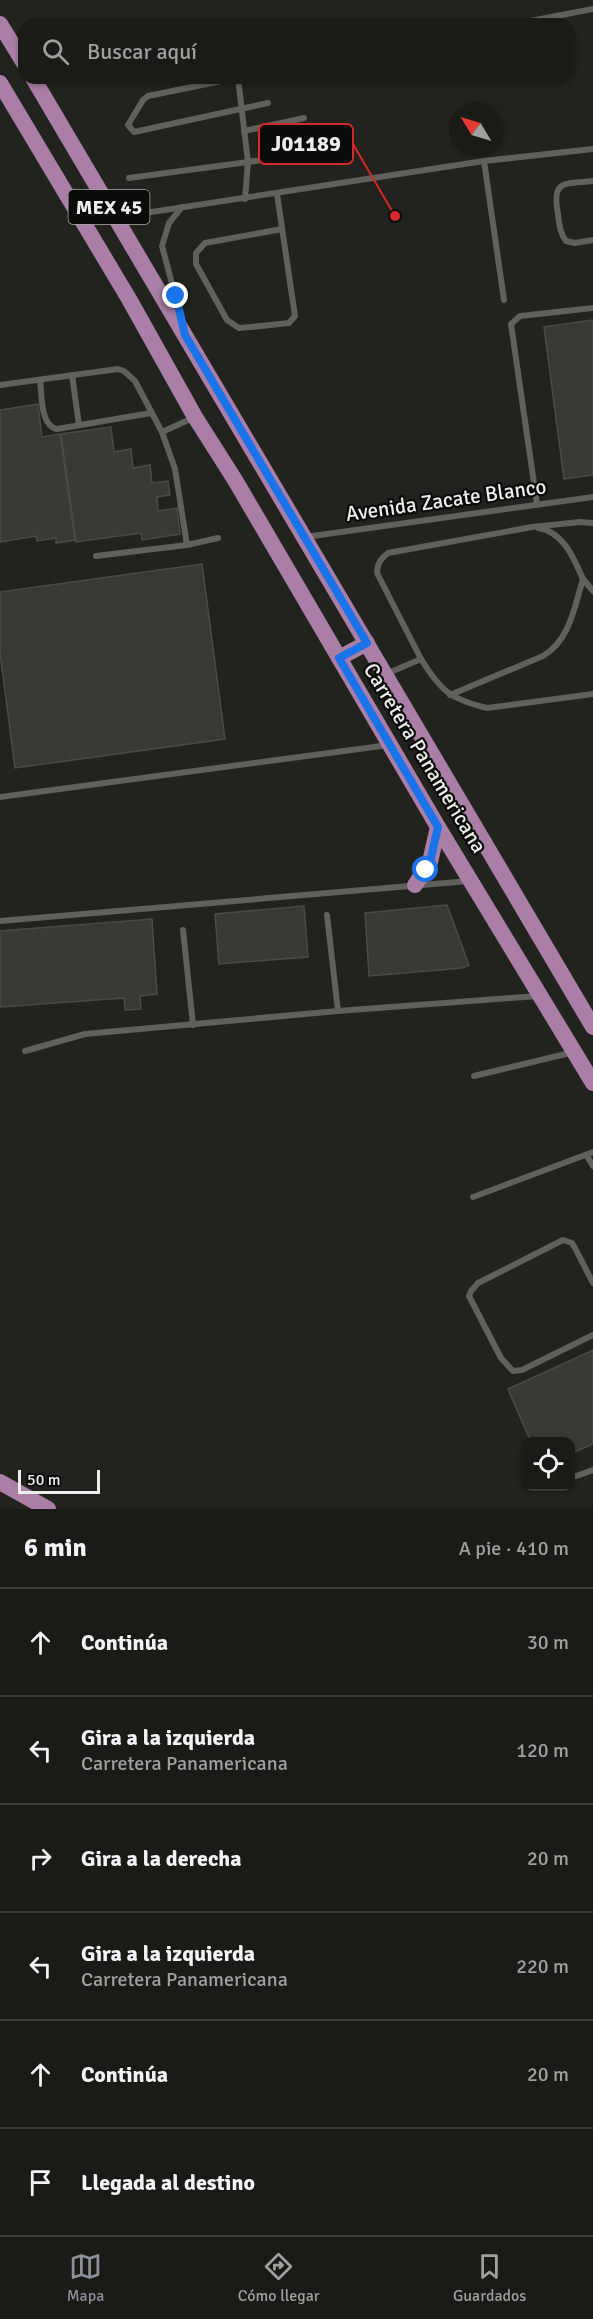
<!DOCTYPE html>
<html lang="es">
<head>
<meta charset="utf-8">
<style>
	body { margin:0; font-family:Signika,sans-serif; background:#23231f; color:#f1f3f6 }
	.controls { position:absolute; right:18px; bottom:18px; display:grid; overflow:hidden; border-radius:12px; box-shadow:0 2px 4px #0004 }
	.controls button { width:54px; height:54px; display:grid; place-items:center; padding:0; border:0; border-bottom:2px solid #383835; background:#1a1a16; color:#f1f3f6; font:30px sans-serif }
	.compass { position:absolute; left:449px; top:102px; width:54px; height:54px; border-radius:50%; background:#1a1a16; box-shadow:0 2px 4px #0004; rotate:308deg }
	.scale { position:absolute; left:18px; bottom:15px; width:82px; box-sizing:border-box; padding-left:6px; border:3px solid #ededeb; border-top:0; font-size:16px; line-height:21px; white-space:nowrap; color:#ededeb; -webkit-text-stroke:4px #0b0b0a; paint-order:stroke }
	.stop { position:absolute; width:18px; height:18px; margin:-14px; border:4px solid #1a73e8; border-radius:50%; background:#fff }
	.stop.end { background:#1a73e8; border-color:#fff; box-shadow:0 2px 6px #0008 }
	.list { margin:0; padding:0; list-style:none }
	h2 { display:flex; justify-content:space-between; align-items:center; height:78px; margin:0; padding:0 24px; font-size:26px }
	h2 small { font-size:20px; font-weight:400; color:#9fa1a1 }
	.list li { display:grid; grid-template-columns:39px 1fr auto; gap:18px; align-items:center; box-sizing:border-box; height:108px; padding:0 24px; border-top:2px solid #383835 }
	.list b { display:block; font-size:22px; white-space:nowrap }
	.list p { margin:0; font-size:20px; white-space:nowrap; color:#9fa1a1 }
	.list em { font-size:20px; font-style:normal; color:#9fa1a1 }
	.icon { flex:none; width:33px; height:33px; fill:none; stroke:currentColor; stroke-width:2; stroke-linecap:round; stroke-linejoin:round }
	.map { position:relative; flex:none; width:593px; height:1509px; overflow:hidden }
	.search { position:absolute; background:#1a1a16; box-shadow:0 2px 4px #0004; left:18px; right:18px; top:18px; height:66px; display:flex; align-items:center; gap:15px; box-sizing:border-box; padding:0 21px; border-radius:18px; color:#9fa1a1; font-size:22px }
	.sheet { height:726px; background:#1a1a16 }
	nav { display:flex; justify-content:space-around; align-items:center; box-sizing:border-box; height:84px; border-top:2px solid #383835; background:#1a1a16; font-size:16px; color:#9fa1a1 }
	nav a { display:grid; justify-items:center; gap:3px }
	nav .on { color:#8c9099 }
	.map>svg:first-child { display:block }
</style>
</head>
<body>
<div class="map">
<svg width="593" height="1509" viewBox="0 0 593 1509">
	<rect width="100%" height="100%" fill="#22221e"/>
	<!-- building -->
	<g fill="#383834" stroke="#4a4b47" stroke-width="1.5">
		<polygon points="593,320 593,475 564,479 544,327"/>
		<polygon points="38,404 42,437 60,434 75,540 56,543 56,538 37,541 36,536 0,542 0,410"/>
		<polygon points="111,427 114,452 131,449 133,468 150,465 152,483 168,481 170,495 157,497 158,511 177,508 180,534 142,540 141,533 76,542 61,434"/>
		<polygon points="202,564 225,739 15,768 0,653 0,592"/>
		<polygon points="447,905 469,965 462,968 369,976 365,913"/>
		<polygon points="304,906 308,957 219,964 215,914"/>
		<polygon points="152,919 157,994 140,996 141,1009 125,1010 124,998 0,1007 0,931"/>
		<polygon points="593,1350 593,1444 570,1454 570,1442 531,1442 508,1389"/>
	</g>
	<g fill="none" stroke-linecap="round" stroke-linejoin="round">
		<!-- service -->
		<g stroke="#60615c" stroke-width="6">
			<polyline points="515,24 593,9"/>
			<polyline points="236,78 148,96 143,100 128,125 134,132 268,103"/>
			<polyline points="244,131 304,118"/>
			<polyline points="484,161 504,300"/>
			<polyline points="129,178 248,162 238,78"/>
			<path d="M593,181C565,184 551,179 558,214C559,223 560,233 566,241L575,243L593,240"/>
			<polyline points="277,194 295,316 289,323 261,326 239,328 227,320 196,264 196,253 205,243 282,229"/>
			<polyline points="245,199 248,162 298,155"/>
			<polyline points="119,217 484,161 593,149"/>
			<polyline points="180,314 162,246 169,223 182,207"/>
			<polyline points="72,375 79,425"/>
			<path d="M40,380C42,394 40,426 57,429L151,413"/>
			<polyline points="0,385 118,369 124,371 135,381 162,432 175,469 187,545"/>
			<polyline points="162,432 195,417"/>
			<polyline points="537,504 511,324 520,316 593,308"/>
			<polyline points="305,537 593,497"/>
			<polyline points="96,556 187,545 218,538"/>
			<polyline points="583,579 593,591"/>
			<path d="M421,659L377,573C377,563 381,559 388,553L532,527L580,522L593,523"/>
			<path d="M386,674L421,659C441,691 450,699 487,708L593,694"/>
			<path d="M450,695L543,656C570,640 574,608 583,579C574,559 564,532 538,528"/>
			<polyline points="0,797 389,745"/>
			<polyline points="327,915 338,1011"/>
			<polyline points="0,921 469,881"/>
			<polyline points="183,930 193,1025"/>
			<polyline points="25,1051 85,1034 338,1011 538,996"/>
			<polyline points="474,1076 574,1052"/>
			<polyline points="587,1156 593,1166"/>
			<polyline points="473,1197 593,1152"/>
			<polyline points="593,1283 575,1248 572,1243 563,1240 478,1283 471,1291 469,1296 501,1358 513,1371 522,1370 593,1335"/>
			<polyline points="570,1478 593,1470"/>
		</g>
		<!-- primary -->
		<g stroke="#aa7ea7" stroke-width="16">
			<polyline points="0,24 24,63"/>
			<polyline points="33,78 593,1027"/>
			<polyline points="0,83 129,299 195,417 235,480 438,827 593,1083"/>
			<polyline points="339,658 367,643"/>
			<polyline points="415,885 430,862 438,827"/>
			<polyline points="0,1482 48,1509"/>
		</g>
	</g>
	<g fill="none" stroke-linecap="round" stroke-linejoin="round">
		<!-- route -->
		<polyline stroke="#1a73e8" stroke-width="8" points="176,296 185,335 367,643 339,658 438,827 430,862 426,870"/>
	</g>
	<g text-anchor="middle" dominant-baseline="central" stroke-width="4.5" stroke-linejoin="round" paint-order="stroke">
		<!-- shield labels -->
		<rect fill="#0b0b0a" stroke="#a9a9a8" stroke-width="1.5" x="68.5" y="190" width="81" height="34" rx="4.5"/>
		<g font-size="20" font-weight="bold" fill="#ededeb">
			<text x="109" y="207">MEX 45</text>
		</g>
		<!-- street labels -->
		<g font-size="21" fill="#ededeb" stroke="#0b0b0a">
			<text transform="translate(446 500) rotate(-8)">Avenida Zacate Blanco</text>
			<text transform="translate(425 758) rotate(59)">Carretera Panamericana</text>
		</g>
	</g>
	<!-- callouts -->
	<path fill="none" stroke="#d62828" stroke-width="2" d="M395 216L353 144"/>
	<circle fill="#d62828" stroke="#0b0b0a" stroke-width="2" cx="395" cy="216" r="6"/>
	<rect fill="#0b0b0a" stroke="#d62828" stroke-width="2" x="259" y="124" width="94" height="40" rx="6"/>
	<g font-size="22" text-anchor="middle" font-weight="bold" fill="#ededeb">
		<text x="306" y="151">J01189</text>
	</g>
</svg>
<div class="controls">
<button><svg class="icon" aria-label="locate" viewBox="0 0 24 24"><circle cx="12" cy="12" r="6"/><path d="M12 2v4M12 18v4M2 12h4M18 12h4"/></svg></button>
</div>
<svg class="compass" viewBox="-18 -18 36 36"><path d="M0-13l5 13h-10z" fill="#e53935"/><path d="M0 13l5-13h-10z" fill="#9fa1a1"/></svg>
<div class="scale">50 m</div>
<div class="stop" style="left:426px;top:870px"></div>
<div class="stop end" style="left:176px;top:296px"></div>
<div class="search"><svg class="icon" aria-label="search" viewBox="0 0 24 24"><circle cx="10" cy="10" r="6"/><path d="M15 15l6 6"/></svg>Buscar aquí</div>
</div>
<section class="sheet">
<h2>6 min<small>A pie · 410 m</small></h2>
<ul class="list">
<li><svg class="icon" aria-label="ahead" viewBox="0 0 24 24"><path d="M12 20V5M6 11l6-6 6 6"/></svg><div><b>Continúa</b></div><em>30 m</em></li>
<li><svg class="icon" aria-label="left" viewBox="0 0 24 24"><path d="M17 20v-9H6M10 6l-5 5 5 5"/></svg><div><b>Gira a la izquierda</b><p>Carretera Panamericana</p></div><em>120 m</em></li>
<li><svg class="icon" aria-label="right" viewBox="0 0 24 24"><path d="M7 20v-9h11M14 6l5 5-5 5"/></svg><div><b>Gira a la derecha</b></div><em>20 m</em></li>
<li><svg class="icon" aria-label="left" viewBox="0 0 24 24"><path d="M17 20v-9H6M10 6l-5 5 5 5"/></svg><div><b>Gira a la izquierda</b><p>Carretera Panamericana</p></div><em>220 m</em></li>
<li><svg class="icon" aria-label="ahead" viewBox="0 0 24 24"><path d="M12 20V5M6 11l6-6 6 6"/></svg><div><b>Continúa</b></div><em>20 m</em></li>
<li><svg class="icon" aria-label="arrive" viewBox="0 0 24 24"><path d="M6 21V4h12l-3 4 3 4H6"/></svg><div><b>Llegada al destino</b></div></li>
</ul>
</section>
<nav>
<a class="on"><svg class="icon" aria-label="map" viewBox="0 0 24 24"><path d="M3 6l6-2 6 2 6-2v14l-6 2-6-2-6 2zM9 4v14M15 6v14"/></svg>Mapa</a>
<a><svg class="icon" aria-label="directions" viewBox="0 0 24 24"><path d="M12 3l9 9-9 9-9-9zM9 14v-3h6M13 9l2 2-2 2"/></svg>Cómo llegar</a>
<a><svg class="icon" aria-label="saved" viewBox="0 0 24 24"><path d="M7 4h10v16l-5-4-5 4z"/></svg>Guardados</a>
</nav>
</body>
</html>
